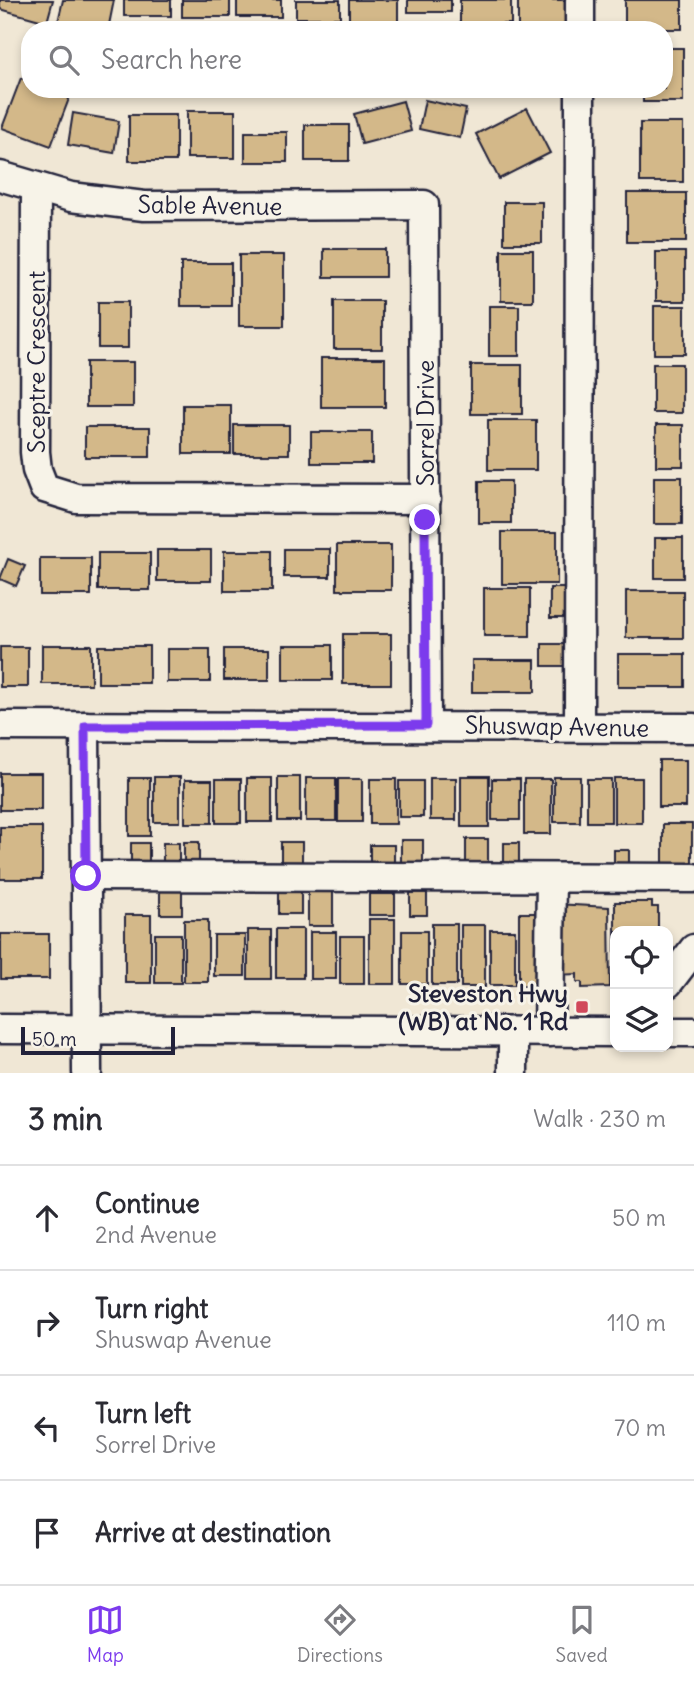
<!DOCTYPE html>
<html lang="en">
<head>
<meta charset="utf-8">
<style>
	body { margin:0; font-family:Delius,sans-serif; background:#f2f2f3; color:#2b2b33 }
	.controls { position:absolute; right:21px; bottom:21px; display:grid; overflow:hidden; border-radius:14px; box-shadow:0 4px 10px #0003 }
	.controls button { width:63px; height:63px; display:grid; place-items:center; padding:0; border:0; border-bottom:2px solid #e1e1e2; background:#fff; color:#2b2b33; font:35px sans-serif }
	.scale { position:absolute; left:21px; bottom:18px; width:154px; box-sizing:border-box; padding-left:7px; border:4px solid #22223b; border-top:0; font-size:19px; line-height:24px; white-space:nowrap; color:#22223b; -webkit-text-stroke:5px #f7f3e8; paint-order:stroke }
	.stop { position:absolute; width:21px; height:21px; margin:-16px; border:5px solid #7c3aed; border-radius:50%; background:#fff }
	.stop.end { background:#7c3aed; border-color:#fff; box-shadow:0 2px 7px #0008 }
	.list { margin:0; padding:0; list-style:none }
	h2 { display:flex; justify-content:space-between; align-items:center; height:91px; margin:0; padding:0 28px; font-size:30px }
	h2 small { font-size:23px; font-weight:400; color:#7c7c81 }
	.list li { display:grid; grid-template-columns:46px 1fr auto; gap:21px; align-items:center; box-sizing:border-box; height:105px; padding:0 28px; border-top:2px solid #e1e1e2 }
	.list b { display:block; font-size:26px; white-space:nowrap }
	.list p { margin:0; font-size:23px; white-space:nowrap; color:#7c7c81 }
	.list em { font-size:23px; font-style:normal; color:#7c7c81 }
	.icon { flex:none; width:38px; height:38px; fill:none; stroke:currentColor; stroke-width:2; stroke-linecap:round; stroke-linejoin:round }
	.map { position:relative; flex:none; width:694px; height:1073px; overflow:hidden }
	.search { position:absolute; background:#fff; box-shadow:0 4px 10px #0003; left:21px; right:21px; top:21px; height:77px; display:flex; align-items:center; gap:18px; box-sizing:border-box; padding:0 24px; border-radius:28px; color:#7c7c81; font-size:26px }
	.sheet { height:511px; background:#fff }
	nav { display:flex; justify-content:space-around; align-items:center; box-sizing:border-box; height:98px; border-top:2px solid #e1e1e2; background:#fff; font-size:19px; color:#7c7c81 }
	nav a { display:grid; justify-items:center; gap:4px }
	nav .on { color:#7c3aed }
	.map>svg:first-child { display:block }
</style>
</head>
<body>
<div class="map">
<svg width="694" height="1073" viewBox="0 0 694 1073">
	<rect width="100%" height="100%" fill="#f0e7d5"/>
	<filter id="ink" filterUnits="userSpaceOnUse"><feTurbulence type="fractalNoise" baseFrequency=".0143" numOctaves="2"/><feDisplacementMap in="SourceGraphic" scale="14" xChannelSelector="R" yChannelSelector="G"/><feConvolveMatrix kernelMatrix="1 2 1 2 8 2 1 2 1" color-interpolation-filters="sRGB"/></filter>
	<g filter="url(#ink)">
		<!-- building -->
		<g fill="#d3b889" stroke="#22223b" stroke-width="2">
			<polygon points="0,0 53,0 47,22 0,9"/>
			<polygon points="63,0 114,0 108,30 57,26"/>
			<rect x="124" y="0" width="47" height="16"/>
			<rect x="182" y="0" width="48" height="17"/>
			<rect x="237" y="0" width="44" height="17"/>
			<rect x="296" y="0" width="44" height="18"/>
			<rect x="349" y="0" width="49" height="30"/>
			<rect x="408" y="0" width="43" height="12"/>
			<rect x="460" y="0" width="51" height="24"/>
			<rect x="518" y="0" width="51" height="30"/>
			<rect x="625" y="0" width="57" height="29"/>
			<polygon points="664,48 683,48 683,102 643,102 643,89 664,89"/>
			<polygon points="21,78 30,81 30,89 52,89 70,96 51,146 2,128"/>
			<polygon points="425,100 466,109 460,138 419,129"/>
			<polygon points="403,101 411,131 362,144 354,114"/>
			<polygon points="527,108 550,153 499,179 476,134"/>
			<rect x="187" y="111" width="48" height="47"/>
			<polygon points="73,113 119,121 114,153 68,145"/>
			<rect x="129" y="115" width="47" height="46"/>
			<rect x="640" y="123" width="43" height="59"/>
			<rect x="305" y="125" width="44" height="36"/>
			<rect x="245" y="132" width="42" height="30"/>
			<rect x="627" y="193" width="59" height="49"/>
			<rect x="504" y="202" width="38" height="41"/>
			<rect x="324" y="249" width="61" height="28"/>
			<rect x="501" y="250" width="32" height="51"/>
			<rect x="656" y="252" width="29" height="49"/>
			<rect x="239" y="255" width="45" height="71"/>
			<rect x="181" y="263" width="50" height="43"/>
			<rect x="334" y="301" width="48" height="48"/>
			<rect x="98" y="302" width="30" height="46"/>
			<rect x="489" y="306" width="30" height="50"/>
			<rect x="654" y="306" width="31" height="48"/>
			<rect x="321" y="358" width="64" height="49"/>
			<rect x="86" y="362" width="47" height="45"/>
			<rect x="653" y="364" width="29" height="49"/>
			<rect x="471" y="365" width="51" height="49"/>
			<rect x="183" y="405" width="48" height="49"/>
			<rect x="488" y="420" width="48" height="50"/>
			<rect x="234" y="425" width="55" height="29"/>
			<rect x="656" y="425" width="27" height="41"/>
			<rect x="85" y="427" width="65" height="30"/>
			<rect x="311" y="432" width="61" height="31"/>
			<rect x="654" y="477" width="28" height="47"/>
			<rect x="479" y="481" width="32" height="42"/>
			<rect x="502" y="532" width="55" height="52"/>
			<rect x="655" y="538" width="28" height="40"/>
			<rect x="337" y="545" width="54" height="45"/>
			<rect x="284" y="549" width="46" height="28"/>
			<rect x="157" y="550" width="54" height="31"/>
			<rect x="224" y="551" width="48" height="40"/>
			<rect x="98" y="553" width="52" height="37"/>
			<rect x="40" y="558" width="51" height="37"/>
			<polygon points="8,559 25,566 16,586 0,579"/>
			<rect x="484" y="588" width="46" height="48"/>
			<rect x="550" y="588" width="21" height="30"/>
			<rect x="626" y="591" width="57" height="47"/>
			<rect x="343" y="634" width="48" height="50"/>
			<rect x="542" y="644" width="26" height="22"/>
			<rect x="42" y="645" width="49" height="39"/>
			<rect x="283" y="645" width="49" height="35"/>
			<rect x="98" y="646" width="51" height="37"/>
			<rect x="0" y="647" width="28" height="40"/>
			<rect x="167" y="649" width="43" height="33"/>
			<rect x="224" y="649" width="45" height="31"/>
			<rect x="618" y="654" width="67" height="33"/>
			<rect x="472" y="660" width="63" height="32"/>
			<rect x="659" y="760" width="27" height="47"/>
			<rect x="0" y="773" width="41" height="37"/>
			<rect x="461" y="776" width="28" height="51"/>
			<rect x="154" y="777" width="26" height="45"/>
			<rect x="278" y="777" width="22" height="44"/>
			<rect x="554" y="777" width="26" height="45"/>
			<rect x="129" y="778" width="21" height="58"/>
			<rect x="247" y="778" width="25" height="44"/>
			<rect x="306" y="778" width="30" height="43"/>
			<rect x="430" y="778" width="26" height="42"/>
			<rect x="614" y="778" width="28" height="45"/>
			<rect x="216" y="779" width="25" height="44"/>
			<rect x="338" y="779" width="24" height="43"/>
			<rect x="370" y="779" width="26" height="45"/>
			<rect x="492" y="779" width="28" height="41"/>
			<rect x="524" y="779" width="27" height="55"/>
			<rect x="587" y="779" width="24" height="43"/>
			<rect x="185" y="780" width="27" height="43"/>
			<rect x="399" y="781" width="24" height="36"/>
			<rect x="663" y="824" width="29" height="44"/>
			<rect x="0" y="827" width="42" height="52"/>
			<rect x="466" y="839" width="22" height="23"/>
			<rect x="401" y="840" width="22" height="27"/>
			<rect x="184" y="842" width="15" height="21"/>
			<rect x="281" y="842" width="21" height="24"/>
			<rect x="131" y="843" width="18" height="22"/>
			<rect x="163" y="843" width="16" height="21"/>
			<rect x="504" y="843" width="15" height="23"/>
			<rect x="370" y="845" width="24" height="21"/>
			<rect x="614" y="850" width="15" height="18"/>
			<rect x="279" y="889" width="22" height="25"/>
			<rect x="160" y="890" width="22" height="24"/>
			<rect x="308" y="891" width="25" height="35"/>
			<rect x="410" y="893" width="17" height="22"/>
			<rect x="369" y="894" width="26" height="21"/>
			<polygon points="615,902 652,902 652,907 658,907 658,931 615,931 615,964"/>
			<polygon points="555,904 609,907 610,987 582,988 582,982 577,982 577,974 555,975"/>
			<rect x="519" y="913" width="23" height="73"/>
			<rect x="125" y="915" width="26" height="68"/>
			<rect x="369" y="919" width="26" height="65"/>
			<rect x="184" y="920" width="24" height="62"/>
			<rect x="432" y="924" width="25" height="61"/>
			<rect x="461" y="925" width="24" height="62"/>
			<rect x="276" y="929" width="27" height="49"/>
			<rect x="248" y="930" width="23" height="49"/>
			<rect x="490" y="930" width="25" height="55"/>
			<rect x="402" y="931" width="25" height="53"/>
			<rect x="310" y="932" width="26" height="47"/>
			<rect x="1" y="934" width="48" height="45"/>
			<rect x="155" y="934" width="26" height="49"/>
			<rect x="214" y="935" width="31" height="41"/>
			<rect x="340" y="936" width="24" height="48"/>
		</g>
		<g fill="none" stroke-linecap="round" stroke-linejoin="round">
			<!-- minor casing -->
			<g stroke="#22223b" stroke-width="33">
				<g id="minor">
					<polyline points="580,0 580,30"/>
					<polyline points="0,176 71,197 144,206 424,205 426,725"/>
					<polyline points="36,188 35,452 37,470 44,488 76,498 426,499"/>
					<polyline points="0,726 694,728"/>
					<polyline points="85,726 87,1073"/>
					<polyline points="579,726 580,89"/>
					<polyline points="86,876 694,878"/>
					<polyline points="668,983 694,949"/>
					<polyline points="0,1029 615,1032"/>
					<polyline points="549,1032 551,878"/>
					<polyline points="668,1032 694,1032"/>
					<polyline points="513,1073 513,1032"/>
				</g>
			</g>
			<!-- minor -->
			<use href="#minor" stroke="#f7f3e8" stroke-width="28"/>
		</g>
	</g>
	<g fill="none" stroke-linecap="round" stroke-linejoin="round" filter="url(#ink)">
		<!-- route -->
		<polyline stroke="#7c3aed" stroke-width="9" points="86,876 85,726 426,725 425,520"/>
	</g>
	<!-- markers -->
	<rect fill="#d1495b" stroke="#f7f3e8" stroke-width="2.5" x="575" y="1000" width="14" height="14" rx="3.5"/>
	<g text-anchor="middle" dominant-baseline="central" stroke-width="6" stroke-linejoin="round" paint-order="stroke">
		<!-- street labels -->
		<g font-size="24" fill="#22223b" stroke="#f7f3e8">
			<text transform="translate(210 205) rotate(1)">Sable Avenue</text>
			<text transform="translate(36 362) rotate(-90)">Sceptre Crescent</text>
			<text transform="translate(425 423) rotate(-90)">Sorrel Drive</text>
			<text transform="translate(557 726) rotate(1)">Shuswap Avenue</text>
		</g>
		<!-- poi labels -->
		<g font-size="24" font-weight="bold" fill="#22223b" stroke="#f7f3e8" text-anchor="end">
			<text x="568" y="993">Steveston Hwy<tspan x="568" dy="28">(WB) at No. 1 Rd</tspan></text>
		</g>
	</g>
</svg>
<div class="controls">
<button><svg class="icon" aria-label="locate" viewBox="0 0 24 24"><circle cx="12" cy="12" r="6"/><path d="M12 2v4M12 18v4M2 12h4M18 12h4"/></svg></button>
<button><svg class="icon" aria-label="layers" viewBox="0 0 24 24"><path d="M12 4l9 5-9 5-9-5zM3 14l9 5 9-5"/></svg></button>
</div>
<div class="scale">50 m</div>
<div class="stop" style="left:86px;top:876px"></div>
<div class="stop end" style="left:425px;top:520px"></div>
<div class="search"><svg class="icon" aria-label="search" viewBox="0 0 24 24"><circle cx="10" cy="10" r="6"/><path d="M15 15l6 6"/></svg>Search here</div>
</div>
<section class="sheet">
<h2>3 min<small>Walk · 230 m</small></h2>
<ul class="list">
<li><svg class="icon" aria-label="ahead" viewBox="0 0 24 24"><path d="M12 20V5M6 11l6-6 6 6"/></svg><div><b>Continue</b><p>2nd Avenue</p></div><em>50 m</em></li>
<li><svg class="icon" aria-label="right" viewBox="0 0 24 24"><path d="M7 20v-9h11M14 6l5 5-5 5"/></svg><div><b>Turn right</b><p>Shuswap Avenue</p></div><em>110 m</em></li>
<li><svg class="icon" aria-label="left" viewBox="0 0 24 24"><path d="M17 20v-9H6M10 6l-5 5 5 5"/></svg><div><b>Turn left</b><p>Sorrel Drive</p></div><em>70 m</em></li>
<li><svg class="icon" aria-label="arrive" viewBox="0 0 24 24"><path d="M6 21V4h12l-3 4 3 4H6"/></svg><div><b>Arrive at destination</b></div></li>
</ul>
</section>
<nav>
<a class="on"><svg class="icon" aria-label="map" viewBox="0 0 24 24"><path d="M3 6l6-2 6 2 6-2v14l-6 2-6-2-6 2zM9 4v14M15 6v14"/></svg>Map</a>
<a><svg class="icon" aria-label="directions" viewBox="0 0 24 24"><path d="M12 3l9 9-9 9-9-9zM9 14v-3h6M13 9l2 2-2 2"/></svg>Directions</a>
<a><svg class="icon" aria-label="saved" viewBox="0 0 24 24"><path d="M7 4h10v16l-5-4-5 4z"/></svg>Saved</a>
</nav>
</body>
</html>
